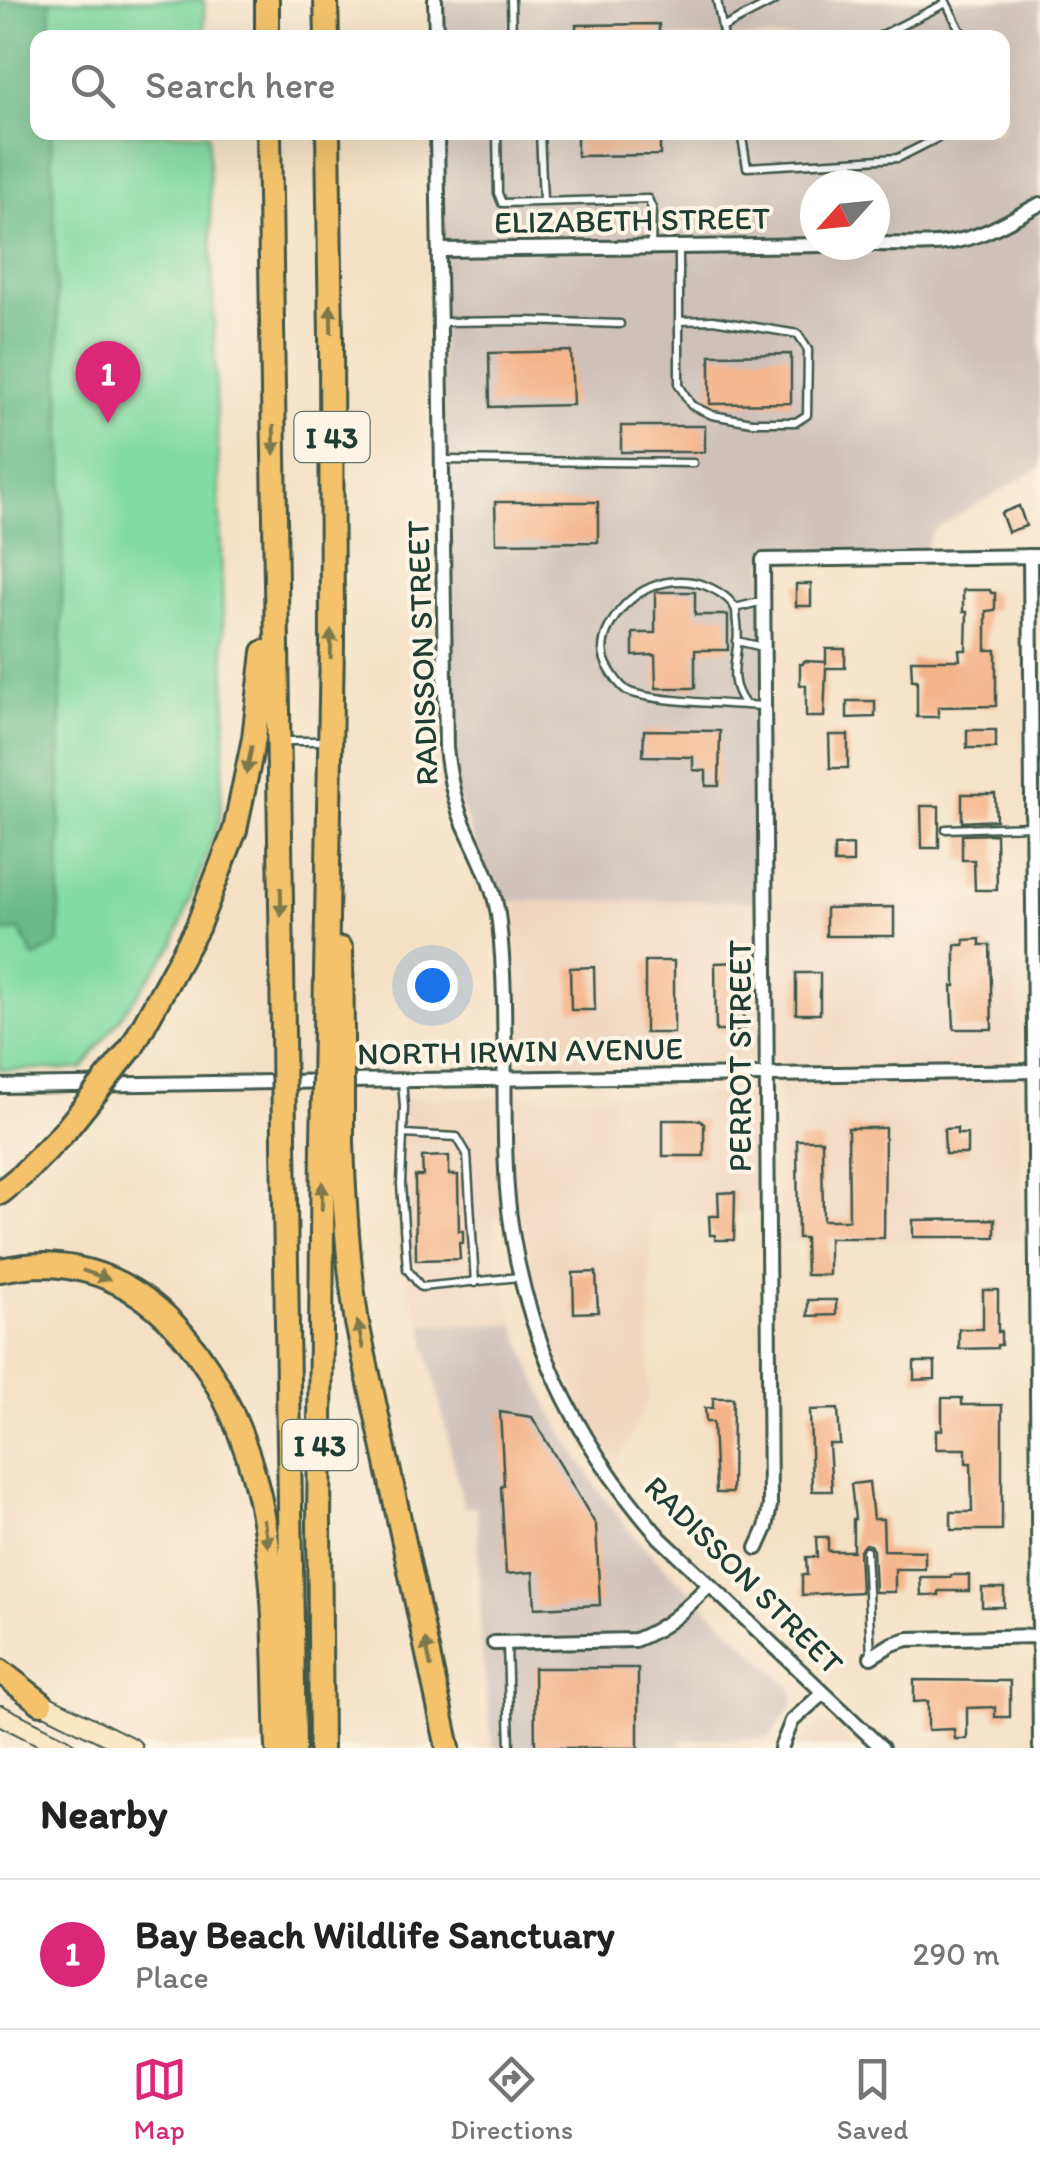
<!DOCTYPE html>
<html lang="en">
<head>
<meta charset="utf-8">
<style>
	body { margin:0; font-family:Itim,sans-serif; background:#f6f6f6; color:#222 }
	.compass { position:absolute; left:800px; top:170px; width:90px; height:90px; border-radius:50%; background:#fff; box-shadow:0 10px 40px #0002; rotate:243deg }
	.you { position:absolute; left:432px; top:985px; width:35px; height:35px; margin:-25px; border:8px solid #fff; border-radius:50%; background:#1a73e8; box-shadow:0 0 0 15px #1a73e833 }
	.badge { display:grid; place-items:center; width:65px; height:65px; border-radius:50%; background:#db2777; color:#fff; font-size:32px; font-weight:700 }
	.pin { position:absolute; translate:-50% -82px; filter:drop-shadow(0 2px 5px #0008) }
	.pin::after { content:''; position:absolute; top:52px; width:35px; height:30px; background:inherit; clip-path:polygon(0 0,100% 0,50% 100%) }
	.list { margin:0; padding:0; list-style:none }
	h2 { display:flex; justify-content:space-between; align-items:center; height:130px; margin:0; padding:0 40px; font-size:42px }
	h2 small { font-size:32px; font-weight:400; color:#767676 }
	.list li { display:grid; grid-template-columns:65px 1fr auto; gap:30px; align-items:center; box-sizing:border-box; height:150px; padding:0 40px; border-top:2px solid #e0e0e0 }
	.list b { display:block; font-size:38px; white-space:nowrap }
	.list p { margin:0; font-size:32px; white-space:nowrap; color:#767676 }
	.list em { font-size:32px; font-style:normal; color:#767676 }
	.icon { flex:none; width:55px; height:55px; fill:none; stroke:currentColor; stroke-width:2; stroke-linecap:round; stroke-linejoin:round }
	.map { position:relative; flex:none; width:1040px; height:1748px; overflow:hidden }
	.search { position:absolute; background:#fff; box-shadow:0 10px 40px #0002; left:30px; right:30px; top:30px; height:110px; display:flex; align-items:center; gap:25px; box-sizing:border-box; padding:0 35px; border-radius:20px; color:#767676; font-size:38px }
	.sheet { height:280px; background:#fff }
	nav { display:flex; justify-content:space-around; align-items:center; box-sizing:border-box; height:140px; border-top:2px solid #e0e0e0; background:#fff; font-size:28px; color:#767676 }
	nav a { display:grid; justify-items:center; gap:5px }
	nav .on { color:#db2777 }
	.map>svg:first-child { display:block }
</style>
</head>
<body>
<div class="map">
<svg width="1040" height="1748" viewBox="0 0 1040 1748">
	<rect width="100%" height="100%" fill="#fcf5e5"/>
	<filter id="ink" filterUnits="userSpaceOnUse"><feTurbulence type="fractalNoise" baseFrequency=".01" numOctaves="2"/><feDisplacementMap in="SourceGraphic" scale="20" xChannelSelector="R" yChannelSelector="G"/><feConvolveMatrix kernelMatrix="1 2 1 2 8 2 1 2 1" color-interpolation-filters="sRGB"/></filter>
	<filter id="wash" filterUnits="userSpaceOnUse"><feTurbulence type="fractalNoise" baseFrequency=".0048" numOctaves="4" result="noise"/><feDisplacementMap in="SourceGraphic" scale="40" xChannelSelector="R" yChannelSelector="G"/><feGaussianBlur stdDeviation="2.25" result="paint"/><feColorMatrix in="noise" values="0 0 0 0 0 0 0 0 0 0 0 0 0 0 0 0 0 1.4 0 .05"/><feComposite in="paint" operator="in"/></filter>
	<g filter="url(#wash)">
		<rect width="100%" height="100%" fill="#f4e1c5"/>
		<!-- built -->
		<g fill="#f1d5bd">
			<polygon points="513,901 1018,902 1022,1241 780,1243 779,1059 538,1066 526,1062 520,1051 515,913"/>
			<polygon points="730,1093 743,1093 750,1099 753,1115 754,1213 652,1215 648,1400 617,1464 584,1411 556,1350 537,1291 522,1218 494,1219 499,1265 515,1325 422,1325 408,1290 398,1236 391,1099"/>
			<polygon points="823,1723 833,1726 856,1748 796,1748 805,1734"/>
		</g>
		<!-- industrial -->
		<g fill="#cec1ba" fill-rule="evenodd">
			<path d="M435,0H1040V468L932,531L923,558L764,561L766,901H496L449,771L437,133L1002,132V38L436,37ZM815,185H875V245H815Z"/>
			<polygon points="422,1325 515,1325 529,1363 549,1409 599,1492 633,1535 672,1575 791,1687 794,1694 793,1704 770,1738 681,1740 680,1748 493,1748 482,1657 477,1507 464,1507"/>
		</g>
		<!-- green -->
		<polygon fill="#82dba0" stroke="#508c6a" stroke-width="2.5" points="0,0 204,0 205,37 38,38 38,132 208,133 226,713 220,819 173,946 82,1069 0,1070"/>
		<!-- forest -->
		<polygon fill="#69bb86" stroke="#447c5d" stroke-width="2.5" points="0,0 50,0 51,37 38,38 38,132 51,133 63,466 59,943 34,958 20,930 0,932"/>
		<g id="blocks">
			<!-- building -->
			<g fill="#f4b288">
				<polygon points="659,24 659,38 576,38 576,25"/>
				<polygon points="577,132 660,132 660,155 577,156"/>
				<polygon points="571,351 573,405 490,407 489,353"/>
				<polygon points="791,354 791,403 710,404 710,355"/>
				<rect x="621" y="426" width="84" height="26"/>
				<polygon points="495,502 598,502 598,542 496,543"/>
				<polygon points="1019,506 1026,526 1008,532 1001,513"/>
				<rect x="796" y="584" width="15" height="22"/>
				<polygon points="963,590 990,590 991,593 995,593 995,610 986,611 986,650 996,650 996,706 938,707 938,717 917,717 917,680 912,680 911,660 960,660 959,650 966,650 967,612 963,612"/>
				<polygon points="657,592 695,592 695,615 728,615 728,650 695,650 695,688 656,688 655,655 633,656 633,633 655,633 655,593"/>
				<polygon points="826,649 845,649 845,668 826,668 824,717 806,717 806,685 800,685 800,664 803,664 804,661 826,662 826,665"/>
				<polygon points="847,701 875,701 875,717 847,718"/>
				<polygon points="644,730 720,731 719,786 706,786 706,771 693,770 693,757 643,756"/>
				<rect x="967" y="730" width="29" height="18"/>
				<polygon points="829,735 848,735 848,768 830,768"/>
				<polygon points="962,794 995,794 996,820 962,822"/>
				<polygon points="921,806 939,806 939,848 922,848"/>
				<polygon points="996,834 997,890 975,890 974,860 962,860 962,835"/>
				<polygon points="853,845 853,863 834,863 834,846"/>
				<polygon points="894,907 894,936 826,936 826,908"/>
				<polygon points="980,939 980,945 990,945 992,1029 954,1029 952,986 955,986 955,945 964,945 964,940"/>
				<rect x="645" y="961" width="29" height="72"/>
				<polygon points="743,962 744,1031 716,1031 715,963"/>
				<polygon points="594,967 595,1010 571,1010 570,968"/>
				<rect x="796" y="973" width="24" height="41"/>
				<polygon points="663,1120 700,1120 704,1124 704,1156 663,1156"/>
				<polygon points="848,1128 885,1128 884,1238 829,1238 829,1275 806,1275 805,1238 798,1238 797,1140 822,1140 823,1220 849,1220"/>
				<polygon points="957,1128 957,1134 967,1134 967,1154 945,1154 944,1129"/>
				<polygon points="449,1156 449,1175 458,1175 458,1179 459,1231 463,1231 463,1243 459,1243 460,1259 416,1260 415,1176 423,1176 422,1157"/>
				<polygon points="735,1192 734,1240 715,1240 715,1235 710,1235 709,1216 719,1216 718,1193"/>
				<polygon points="995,1219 995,1237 913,1237 913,1220"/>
				<polygon points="596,1272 598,1312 574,1313 573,1273"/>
				<polygon points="983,1290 998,1290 998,1332 1001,1331 1001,1345 997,1345 997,1348 959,1349 959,1329 983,1329"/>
				<polygon points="808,1300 836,1300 836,1315 808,1316"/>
				<polygon points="914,1362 935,1362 935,1379 914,1380"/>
				<polygon points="713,1398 733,1398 732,1493 716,1493 713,1422 706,1422 705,1408 713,1408"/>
				<polygon points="942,1398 962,1398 962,1405 1002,1405 1002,1530 951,1530 951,1512 972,1512 971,1463 966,1463 966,1449 936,1449 936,1430 942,1430"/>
				<polygon points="838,1409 840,1444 829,1444 832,1491 812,1491 810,1410"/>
				<polygon points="500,1412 532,1417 596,1525 600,1605 535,1608 533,1572 506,1574 501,1487 504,1485"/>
				<polygon points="869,1482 873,1519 883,1519 884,1550 925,1551 925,1569 895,1569 895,1592 875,1592 873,1550 870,1545 865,1544 859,1551 861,1592 802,1595 802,1575 807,1575 806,1557 817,1557 816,1537 828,1537 828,1551 853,1551 853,1519 855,1519 851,1484"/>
				<polygon points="951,1575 969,1575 969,1591 939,1591 939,1595 921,1595 920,1577 951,1577"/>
				<rect x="982" y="1588" width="22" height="19"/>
				<polygon points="534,1668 638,1668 638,1748 535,1748"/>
				<polygon points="914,1680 1010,1681 1010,1717 995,1717 995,1707 967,1708 967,1739 955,1739 954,1729 928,1730 928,1701 914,1702"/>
			</g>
		</g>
	</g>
	<g filter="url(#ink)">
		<use href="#blocks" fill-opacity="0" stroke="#3f564a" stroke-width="2.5"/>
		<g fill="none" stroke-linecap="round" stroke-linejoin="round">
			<!-- service casing -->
			<g stroke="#3f564a" stroke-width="11">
				<g id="service">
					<polyline points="511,0 512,38"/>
					<polyline points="717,0 724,38"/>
					<polyline points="945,0 964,38"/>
					<polyline points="722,28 776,0"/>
					<polyline points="876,38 946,3"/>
					<polyline points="497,132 498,193 502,203 648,199 652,208 651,246"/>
					<polyline points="540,132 543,201"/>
					<polyline points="741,132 747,167 898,158 949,132"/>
					<polyline points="679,248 679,385 691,405 712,415 752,422 796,422 807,415 808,350 798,334 713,320 680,321"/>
					<polyline points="441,322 527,321 620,324"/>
					<polyline points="443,460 693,463"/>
					<polyline points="735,608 763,601"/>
					<polyline points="737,641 763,647"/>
					<path d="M745,704C723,675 742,655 737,623C736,618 737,612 735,608C729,597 714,589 704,585C667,573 631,590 612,622C603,636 600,650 607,665C612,674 618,684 626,690C646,702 735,704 763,706"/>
					<polyline points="286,741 323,741"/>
					<polyline points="946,829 1031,826"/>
					<polyline points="402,1080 404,1107 403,1134 457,1137 467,1154 475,1283"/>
					<polyline points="403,1134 401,1184 407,1269 421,1287 519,1277"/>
					<polyline points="866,1551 871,1656"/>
					<polyline points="507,1644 510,1748"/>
				</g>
			</g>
			<!-- minor casing -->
			<g stroke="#3f564a" stroke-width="18">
				<g id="minor">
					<polyline points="435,0 436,38"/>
					<path d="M437,132L446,748C449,774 453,798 463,822C478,856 495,885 499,922C509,1010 501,1100 507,1189C518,1324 571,1437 660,1538L882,1748"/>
					<path d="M875,244C904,244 934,247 961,240C989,234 1015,217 1040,204"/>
					<polyline points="439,250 826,245"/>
					<polyline points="1030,556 1040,1748"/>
					<polyline points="0,1086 1040,1071"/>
					<polyline points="757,1548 766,1528 770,1505 763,560 1040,556"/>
					<path d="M494,1643L635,1640C668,1627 684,1610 709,1585"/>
					<polyline points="871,1657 892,1644 908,1639 1040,1636"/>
					<polyline points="781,1748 792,1721 823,1693"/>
				</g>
			</g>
			<!-- secondary casing -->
			<g stroke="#3f564a" stroke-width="22">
				<g id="secondary">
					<polyline points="30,1697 132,1748"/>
					<polyline points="0,1715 65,1748"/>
				</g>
			</g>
			<!-- motorway casing -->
			<g stroke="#3f564a" stroke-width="28">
				<g id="motorway">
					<polyline points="267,0 267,38"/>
					<polyline points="326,0 327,38"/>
					<polyline points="269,132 283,1032"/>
					<polyline points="341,949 342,1030"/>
					<polyline points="325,1030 332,644 331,337 328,132"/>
					<polyline points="132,1047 197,928 235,830 254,738 264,652"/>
					<path d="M342,1142C344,1203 348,1263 357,1323L448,1748"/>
					<polyline points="284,1143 294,1748"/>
					<polyline points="0,1193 22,1175 65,1131"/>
					<path d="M0,1270C15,1267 30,1265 45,1265C176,1268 245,1408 264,1521C277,1595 275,1673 278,1748"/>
					<polyline points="0,1671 41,1703"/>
					<polyline points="321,1748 319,1520 323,1142"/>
				</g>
			</g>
			<!-- service -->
			<use href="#service" stroke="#fff" stroke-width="6"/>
			<!-- minor -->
			<use href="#minor" stroke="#fff" stroke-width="12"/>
			<!-- secondary -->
			<use href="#secondary" stroke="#fae7c3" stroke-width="18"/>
			<!-- motorway -->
			<use href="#motorway" stroke="#f3c26a" stroke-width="22"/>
			<!-- motorway-bridge casing -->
			<g stroke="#3f564a" stroke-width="28" stroke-linecap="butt">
				<g id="motorway-bridge">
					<polyline points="342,1030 342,1142"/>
					<polyline points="283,1032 284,1143"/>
					<polyline points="65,1131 132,1047"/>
					<polyline points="323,1142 325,1030"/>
				</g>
			</g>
			<!-- motorway-bridge -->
			<use href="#motorway-bridge" stroke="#f3c26a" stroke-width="22"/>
		</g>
		<!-- one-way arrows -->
		<defs><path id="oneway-solid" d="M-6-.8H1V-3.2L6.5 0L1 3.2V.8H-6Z" transform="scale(2.5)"/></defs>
		<g fill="#7e794c">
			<use href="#oneway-solid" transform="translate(331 319) rotate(-91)"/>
			<use href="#oneway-solid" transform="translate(274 440) rotate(89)"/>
			<use href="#oneway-solid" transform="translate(331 644) rotate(-89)"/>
			<use href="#oneway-solid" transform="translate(249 760) rotate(101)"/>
			<use href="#oneway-solid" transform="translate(281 902) rotate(89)"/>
			<use href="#oneway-solid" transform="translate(322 1196) rotate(-89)"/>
			<use href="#oneway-solid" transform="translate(96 1275) rotate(19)"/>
			<use href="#oneway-solid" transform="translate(360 1335) rotate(-102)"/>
			<use href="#oneway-solid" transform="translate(266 1533) rotate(81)"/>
			<use href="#oneway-solid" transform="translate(428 1653) rotate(-102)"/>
		</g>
	</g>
	<g text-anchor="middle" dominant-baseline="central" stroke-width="8" stroke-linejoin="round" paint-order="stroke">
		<!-- shield labels -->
		<g fill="#fcf5e5" stroke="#617469" stroke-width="2.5">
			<rect x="294.5" y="412" width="75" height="50" rx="8"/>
			<rect x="282.5" y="1420" width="75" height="50" rx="8"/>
		</g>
		<g font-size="30" font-weight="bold" fill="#1f3d34">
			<text x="332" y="437">I 43</text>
			<text x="320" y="1445">I 43</text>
		</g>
		<!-- street labels -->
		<g font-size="32" fill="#1f3d34" stroke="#fcf5e5">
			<text transform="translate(632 220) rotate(-1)">ELIZABETH STREET</text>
			<text transform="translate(422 653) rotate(-92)">RADISSON STREET</text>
			<text transform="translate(520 1051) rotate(-1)">NORTH IRWIN AVENUE</text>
			<text transform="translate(740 1056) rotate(-90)">PERROT STREET</text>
			<text transform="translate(744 1575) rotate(45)">RADISSON STREET</text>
		</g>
	</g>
</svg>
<svg class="compass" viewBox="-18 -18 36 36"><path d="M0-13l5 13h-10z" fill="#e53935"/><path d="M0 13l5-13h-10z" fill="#767676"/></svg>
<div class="you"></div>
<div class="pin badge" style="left:108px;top:423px">1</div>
<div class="search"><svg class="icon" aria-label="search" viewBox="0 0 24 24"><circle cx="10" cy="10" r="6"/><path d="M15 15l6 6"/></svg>Search here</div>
</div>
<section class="sheet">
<h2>Nearby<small></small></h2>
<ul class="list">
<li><span class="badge">1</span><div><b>Bay Beach Wildlife Sanctuary</b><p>Place</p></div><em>290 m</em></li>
</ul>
</section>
<nav>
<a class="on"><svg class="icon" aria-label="map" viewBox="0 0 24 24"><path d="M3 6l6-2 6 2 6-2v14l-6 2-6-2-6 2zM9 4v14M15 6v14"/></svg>Map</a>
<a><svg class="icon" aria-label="directions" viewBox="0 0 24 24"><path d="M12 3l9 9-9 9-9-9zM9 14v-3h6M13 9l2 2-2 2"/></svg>Directions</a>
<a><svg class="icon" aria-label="saved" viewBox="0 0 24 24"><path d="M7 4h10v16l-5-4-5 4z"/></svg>Saved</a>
</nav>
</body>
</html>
